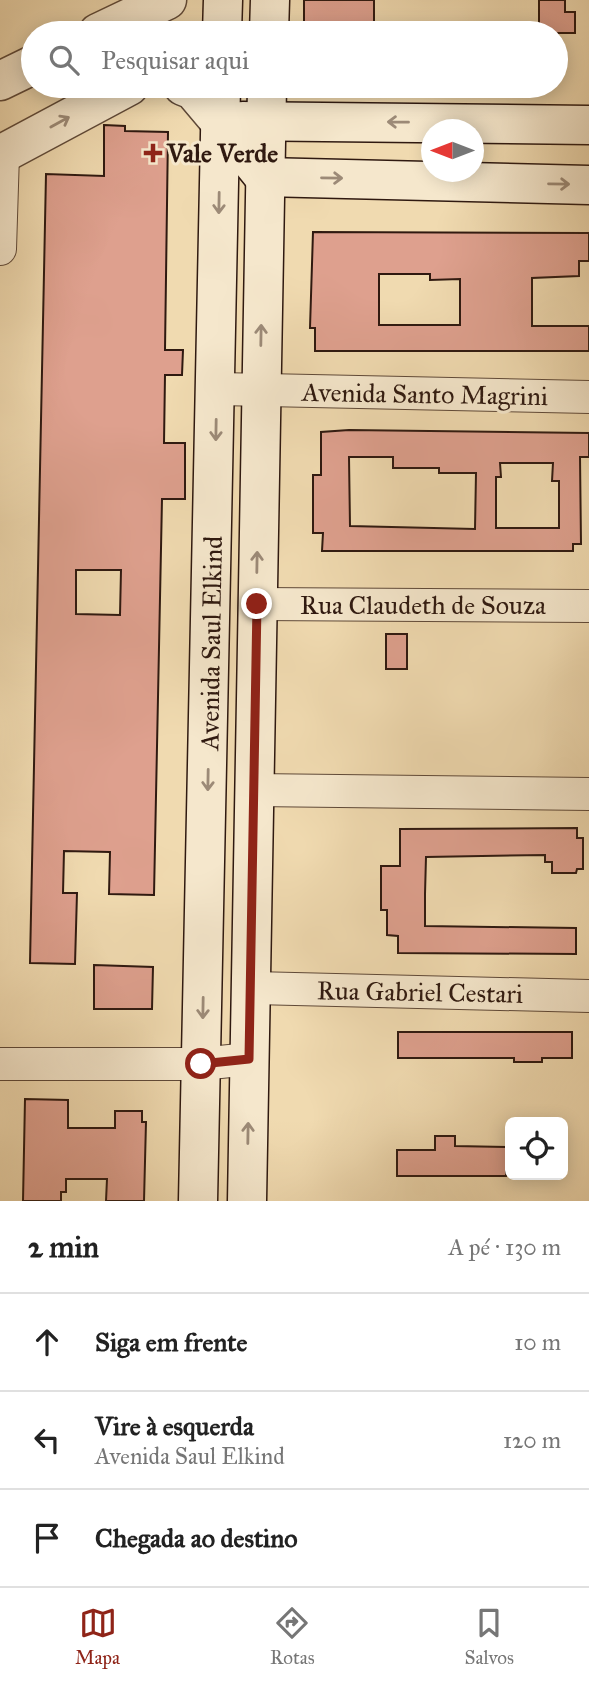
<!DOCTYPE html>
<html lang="pt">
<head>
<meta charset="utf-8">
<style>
	body { margin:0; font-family:"IM FELL Great Primer",serif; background:#f2f2f2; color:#222 }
	.controls { position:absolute; right:21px; bottom:21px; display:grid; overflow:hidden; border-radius:10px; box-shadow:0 4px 18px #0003 }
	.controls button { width:63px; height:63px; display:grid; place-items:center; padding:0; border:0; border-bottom:2px solid #e0e0e0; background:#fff; color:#222; font:35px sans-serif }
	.compass { position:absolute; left:421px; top:119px; width:63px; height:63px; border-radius:50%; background:#fff; box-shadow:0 4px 18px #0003; rotate:270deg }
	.stop { position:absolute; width:21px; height:21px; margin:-16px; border:5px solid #8f2418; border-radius:50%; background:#fff }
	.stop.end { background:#8f2418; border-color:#fff; box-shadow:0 2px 7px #0008 }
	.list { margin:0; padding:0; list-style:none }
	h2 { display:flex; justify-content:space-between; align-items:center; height:91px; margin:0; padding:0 28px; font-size:30px }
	h2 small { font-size:23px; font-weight:400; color:#767676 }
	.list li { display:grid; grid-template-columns:46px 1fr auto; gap:21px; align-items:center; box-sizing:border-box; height:98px; padding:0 28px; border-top:2px solid #e0e0e0 }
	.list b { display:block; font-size:26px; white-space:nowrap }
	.list p { margin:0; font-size:23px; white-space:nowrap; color:#767676 }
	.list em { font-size:23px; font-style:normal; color:#767676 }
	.icon { flex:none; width:38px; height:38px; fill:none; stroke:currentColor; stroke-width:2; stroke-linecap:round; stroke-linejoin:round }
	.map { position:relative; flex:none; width:589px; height:1201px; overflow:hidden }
	.search { position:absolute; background:#fff; box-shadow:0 4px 18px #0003; left:21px; right:21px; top:21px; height:77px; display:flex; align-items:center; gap:18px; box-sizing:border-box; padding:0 24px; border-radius:38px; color:#767676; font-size:26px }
	.sheet { height:385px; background:#fff }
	nav { display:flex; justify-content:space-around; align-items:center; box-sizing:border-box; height:98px; border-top:2px solid #e0e0e0; background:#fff; font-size:19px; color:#767676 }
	nav a { display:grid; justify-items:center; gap:4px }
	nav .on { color:#8f2418 }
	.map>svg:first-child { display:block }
</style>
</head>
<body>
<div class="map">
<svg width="589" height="1201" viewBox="0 0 589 1201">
	<rect width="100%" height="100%" fill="#f0dab0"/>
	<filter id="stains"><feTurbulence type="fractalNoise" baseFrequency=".00286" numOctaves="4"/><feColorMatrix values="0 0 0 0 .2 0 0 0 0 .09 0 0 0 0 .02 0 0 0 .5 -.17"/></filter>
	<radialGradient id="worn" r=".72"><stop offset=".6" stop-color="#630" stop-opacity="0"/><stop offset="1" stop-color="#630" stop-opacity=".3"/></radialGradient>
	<!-- building -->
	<g fill="#dea08e" stroke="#2f1910" stroke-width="2" fill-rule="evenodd">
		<polygon points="304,0 374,0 374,22 304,24"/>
		<polygon points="539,0 565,0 565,12 575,12 575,33 539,33"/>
		<path d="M104,125L125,126V131L168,132L165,350H183L182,375H165L164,443H185V499H162L154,895L109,894L110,852L64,851L63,893H77L75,964L30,963L46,174L104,176ZM76,570H121L120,615L76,614Z"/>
		<path d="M313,232L589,233V261H579V276L532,278V326H589V351H315V328H310ZM379,274H430V280L460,279V325H379Z"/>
		<path d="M349,430L589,433V457H580L581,544H573V551H322L323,533H313V475H321V432ZM349,457H393V468H439V473H476L475,529L350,526ZM500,463H553L552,481H559V528H496V477H501Z"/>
		<rect x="386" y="634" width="21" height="35"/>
		<polygon points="577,828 577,838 583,838 583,869 577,869 576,873 552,873 552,862 545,862 545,855 426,857 425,894 425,926 576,928 576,954 398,953 398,936 387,935 387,910 381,910 381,866 400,866 400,829"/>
		<polygon points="94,965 153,967 152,1009 94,1009"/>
		<polygon points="398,1032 572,1032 572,1058 542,1058 542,1062 514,1062 514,1058 398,1058"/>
		<polygon points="25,1099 68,1100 68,1128 115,1128 115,1111 142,1111 142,1122 146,1122 144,1201 106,1201 107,1179 66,1179 66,1192 61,1192 61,1201 23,1201"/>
		<polygon points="435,1136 455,1136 455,1146 506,1147 506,1176 397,1176 397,1150 435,1150"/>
	</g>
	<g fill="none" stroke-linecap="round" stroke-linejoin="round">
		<!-- minor casing -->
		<g stroke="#5f4938" stroke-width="34">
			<g id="minor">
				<polyline points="0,249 3,154"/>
				<polyline points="217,389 589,397"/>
				<polyline points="257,604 589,606"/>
				<polyline points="254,790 589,794"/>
				<polyline points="250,988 589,996"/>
				<polyline points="0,1064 201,1064 249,1059"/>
			</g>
		</g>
		<!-- tertiary casing -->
		<g stroke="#5f4938" stroke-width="41">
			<g id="tertiary">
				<polyline points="98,33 167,0"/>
				<polyline points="0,81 33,65"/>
				<polyline points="183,86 193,90 220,122"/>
				<polyline points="0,155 129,86"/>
			</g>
		</g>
		<!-- secondary casing -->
		<g stroke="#2f1910" stroke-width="41">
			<g id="secondary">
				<polyline points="222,33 223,0"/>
				<polyline points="269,33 270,0"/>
				<polyline points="243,121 589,125"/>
				<polyline points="247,156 264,177 589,185"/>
				<polyline points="198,1201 221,86"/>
				<polyline points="247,1201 267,86"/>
			</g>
		</g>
		<!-- minor -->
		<use href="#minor" stroke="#f5e7cc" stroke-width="32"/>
		<!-- tertiary -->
		<use href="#tertiary" stroke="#f5e7cc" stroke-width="38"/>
		<!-- secondary -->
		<use href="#secondary" stroke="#f5e7cc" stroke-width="38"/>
	</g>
	<!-- one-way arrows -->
	<defs><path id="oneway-shaft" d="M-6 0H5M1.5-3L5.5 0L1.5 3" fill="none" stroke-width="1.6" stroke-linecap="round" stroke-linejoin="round" transform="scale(1.75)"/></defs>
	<g stroke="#9c8a77">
		<use href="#oneway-shaft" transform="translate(60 122) rotate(-29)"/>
		<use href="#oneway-shaft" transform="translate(398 122) rotate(-179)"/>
		<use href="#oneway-shaft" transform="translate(332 178) rotate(1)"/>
		<use href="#oneway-shaft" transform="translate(559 184) rotate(1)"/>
		<use href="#oneway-shaft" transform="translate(219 203) rotate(91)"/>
		<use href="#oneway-shaft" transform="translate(261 335) rotate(-89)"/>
		<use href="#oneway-shaft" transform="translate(216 430) rotate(91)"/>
		<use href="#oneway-shaft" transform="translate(257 562) rotate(-89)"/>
		<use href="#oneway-shaft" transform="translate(208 780) rotate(91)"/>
		<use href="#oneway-shaft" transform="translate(203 1008) rotate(91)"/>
		<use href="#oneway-shaft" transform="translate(248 1133) rotate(-89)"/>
	</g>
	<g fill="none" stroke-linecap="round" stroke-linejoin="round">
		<!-- route -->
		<polyline stroke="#8f2418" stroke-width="9" points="201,1064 249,1059 257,604"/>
	</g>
	<!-- markers -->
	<path fill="#8f2418" stroke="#f5e7cc" stroke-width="2.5" d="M149.5 142.5h7v7h7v7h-7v7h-7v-7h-7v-7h7z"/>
	<g text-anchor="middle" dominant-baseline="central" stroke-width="6" stroke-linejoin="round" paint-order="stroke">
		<!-- poi labels -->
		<g font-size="26" font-weight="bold" fill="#2f1910" stroke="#f5e7cc" text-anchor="start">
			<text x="167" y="153">Vale Verde</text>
		</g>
		<!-- street labels -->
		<g font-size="26" fill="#2f1910" stroke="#f5e7cc">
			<text transform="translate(425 394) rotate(1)">Avenida Santo Magrini</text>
			<text x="423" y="605">Rua Claudeth de Souza</text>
			<text transform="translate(211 643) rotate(-89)">Avenida Saul Elkind</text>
			<text transform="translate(420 992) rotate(1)">Rua Gabriel Cestari</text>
		</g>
	</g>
	<rect width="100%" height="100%" filter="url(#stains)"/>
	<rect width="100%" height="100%" fill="url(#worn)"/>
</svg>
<div class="controls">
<button><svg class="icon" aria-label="locate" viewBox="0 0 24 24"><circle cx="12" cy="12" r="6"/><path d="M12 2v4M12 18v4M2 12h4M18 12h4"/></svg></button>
</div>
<svg class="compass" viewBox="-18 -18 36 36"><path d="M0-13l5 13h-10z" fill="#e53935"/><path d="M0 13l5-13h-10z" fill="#767676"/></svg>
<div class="stop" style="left:201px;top:1064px"></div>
<div class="stop end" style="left:257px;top:604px"></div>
<div class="search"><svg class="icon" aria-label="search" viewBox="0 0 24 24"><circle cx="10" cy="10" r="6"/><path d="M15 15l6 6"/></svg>Pesquisar aqui</div>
</div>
<section class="sheet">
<h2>2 min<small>A pé · 130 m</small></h2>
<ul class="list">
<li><svg class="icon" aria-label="ahead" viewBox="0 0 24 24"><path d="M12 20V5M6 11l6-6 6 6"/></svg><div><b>Siga em frente</b></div><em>10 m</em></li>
<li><svg class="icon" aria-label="left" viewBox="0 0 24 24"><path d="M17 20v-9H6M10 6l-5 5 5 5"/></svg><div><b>Vire à esquerda</b><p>Avenida Saul Elkind</p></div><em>120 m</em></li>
<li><svg class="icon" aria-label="arrive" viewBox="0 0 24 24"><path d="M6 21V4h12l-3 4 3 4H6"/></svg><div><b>Chegada ao destino</b></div></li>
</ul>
</section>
<nav>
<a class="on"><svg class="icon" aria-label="map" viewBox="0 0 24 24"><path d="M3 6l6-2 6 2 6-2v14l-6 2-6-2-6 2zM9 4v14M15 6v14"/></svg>Mapa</a>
<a><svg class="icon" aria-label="directions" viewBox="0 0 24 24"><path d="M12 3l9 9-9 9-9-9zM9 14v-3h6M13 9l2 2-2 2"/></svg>Rotas</a>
<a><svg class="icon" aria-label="saved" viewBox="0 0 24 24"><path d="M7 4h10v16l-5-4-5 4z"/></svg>Salvos</a>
</nav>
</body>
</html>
